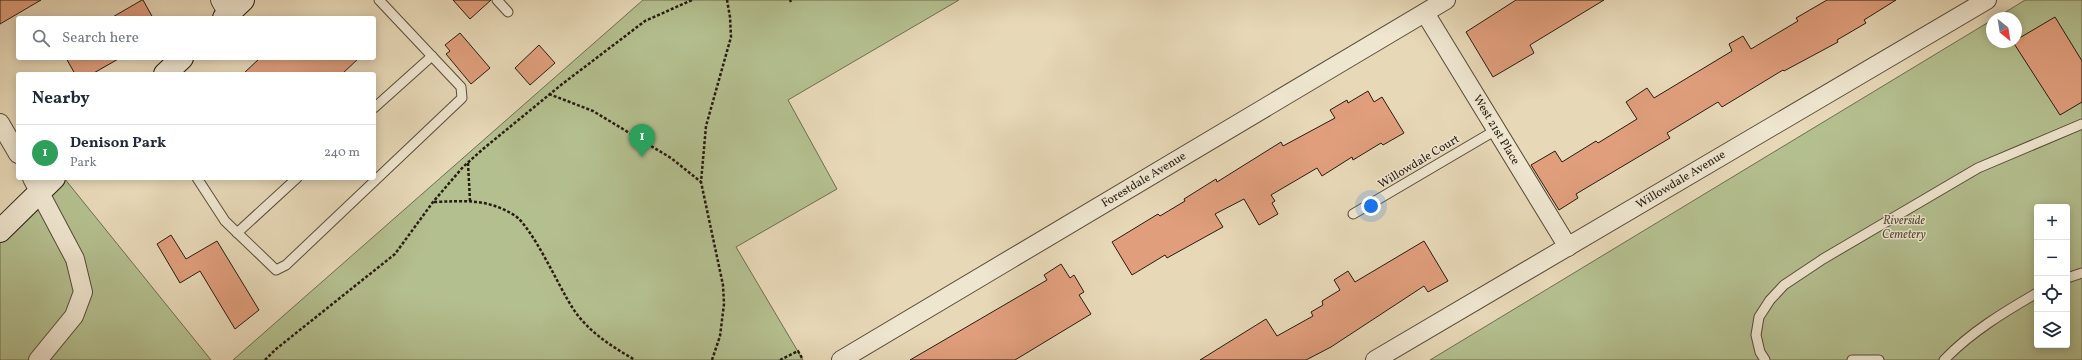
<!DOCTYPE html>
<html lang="en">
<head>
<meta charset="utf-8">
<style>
	body { margin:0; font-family:Vollkorn,serif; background:#f2f2f3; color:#1f2937 }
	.controls { position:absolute; right:12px; bottom:12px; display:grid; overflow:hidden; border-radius:4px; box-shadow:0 2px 10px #0003 }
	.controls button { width:36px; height:36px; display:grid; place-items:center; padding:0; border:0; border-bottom:1px solid #e0e1e3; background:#fff; color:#1f2937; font:20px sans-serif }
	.compass { position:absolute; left:1986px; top:12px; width:36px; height:36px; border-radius:50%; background:#fff; box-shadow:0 2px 10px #0003; rotate:150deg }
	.you { position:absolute; left:1371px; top:206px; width:14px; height:14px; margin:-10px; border:3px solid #fff; border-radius:50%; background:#1a73e8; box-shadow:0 0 0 6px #1a73e833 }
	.badge { display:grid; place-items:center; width:26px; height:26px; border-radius:50%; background:#1a73e8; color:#fff; font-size:13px; font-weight:700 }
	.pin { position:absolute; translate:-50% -33px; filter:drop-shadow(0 1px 2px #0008) }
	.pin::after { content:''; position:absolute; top:21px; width:14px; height:12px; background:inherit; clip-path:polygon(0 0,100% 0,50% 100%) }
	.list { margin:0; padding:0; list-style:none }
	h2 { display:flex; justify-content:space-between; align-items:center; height:52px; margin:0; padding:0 16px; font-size:17px }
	h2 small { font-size:13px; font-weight:400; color:#747a83 }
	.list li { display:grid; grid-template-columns:26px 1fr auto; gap:12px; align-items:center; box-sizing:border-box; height:56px; padding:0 16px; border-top:1px solid #e0e1e3 }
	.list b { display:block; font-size:15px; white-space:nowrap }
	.list p { margin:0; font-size:13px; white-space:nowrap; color:#747a83 }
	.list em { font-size:13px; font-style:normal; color:#747a83 }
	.icon { flex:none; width:22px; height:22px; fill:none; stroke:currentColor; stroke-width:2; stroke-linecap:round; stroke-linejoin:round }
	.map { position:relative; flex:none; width:2082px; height:360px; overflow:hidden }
	.search { position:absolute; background:#fff; box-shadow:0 2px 10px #0003; left:16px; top:16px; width:360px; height:44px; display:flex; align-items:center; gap:10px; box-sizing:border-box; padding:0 14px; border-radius:4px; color:#747a83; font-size:15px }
	.panel { position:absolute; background:#fff; box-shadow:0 2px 10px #0003; left:16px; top:72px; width:360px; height:108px; border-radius:4px }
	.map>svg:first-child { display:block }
</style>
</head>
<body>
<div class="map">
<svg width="2082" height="360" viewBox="0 0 2082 360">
	<rect width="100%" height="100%" fill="#e7d8b7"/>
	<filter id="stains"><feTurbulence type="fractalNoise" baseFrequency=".005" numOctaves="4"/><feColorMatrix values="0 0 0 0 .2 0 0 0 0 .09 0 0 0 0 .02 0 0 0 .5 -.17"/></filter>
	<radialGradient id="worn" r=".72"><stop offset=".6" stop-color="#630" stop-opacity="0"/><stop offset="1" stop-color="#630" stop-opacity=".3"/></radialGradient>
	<!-- green -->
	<g fill="#b4bf8f" stroke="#6e6e50" fill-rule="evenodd">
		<polygon points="643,0 959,0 788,100 837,189 736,247 803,360 233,360"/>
		<path d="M2025,0H2082V360H1430L1992,20V42H2016V18H1996ZM2037,207H2067V345H2037Z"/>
		<polygon points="64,178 211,360 0,360 0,231"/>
	</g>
	<!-- building -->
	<g fill="#e09e7c" stroke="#281c10">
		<polygon points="0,0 41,0 0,24"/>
		<polygon points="143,0 153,18 111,18 142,0"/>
		<polygon points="453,0 491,0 470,19"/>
		<polygon points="1516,0 1604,0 1530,45 1534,53 1493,77 1466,32"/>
		<polygon points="1827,0 1896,0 1864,20 1866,23 1837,40 1838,42 1784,71 1783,70 1722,107 1718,102 1667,133 1670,138 1576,194 1578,198 1559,210 1531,165 1555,151 1562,162 1596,141 1598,143 1637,119 1626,102 1647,88 1654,98 1732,51 1729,44 1743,36 1751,49 1798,21 1796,18"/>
		<polygon points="2055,17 2082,61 2082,102 2060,115 2013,42 2016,42 2016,40"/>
		<polygon points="460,33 490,68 471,84 446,54 450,51 445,45"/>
		<polygon points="539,45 555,63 530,85 515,68"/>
		<polygon points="66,58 120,58 92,74 75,74"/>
		<polygon points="260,58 359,58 342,74 243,74"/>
		<polygon points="1368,91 1374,102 1382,97 1404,133 1383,145 1381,143 1353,160 1352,157 1322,176 1317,168 1271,195 1275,201 1272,203 1278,214 1259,225 1244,199 1215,214 1223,227 1167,258 1165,255 1132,275 1112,242 1158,214 1160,216 1185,201 1184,199 1216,179 1217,182 1281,142 1283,146 1335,118 1330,110 1347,100 1348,103"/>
		<polygon points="171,235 186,259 217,241 259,310 235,329 200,271 180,283 157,244"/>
		<polygon points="1424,241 1448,281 1428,292 1424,286 1331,347 1306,360 1200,360 1266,319 1277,336 1313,316 1311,312 1323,305 1322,301 1340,290 1334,280 1348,271 1355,282"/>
		<polygon points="1061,264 1070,278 1074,275 1084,292 1079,295 1091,314 1015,360 910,360 1047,280 1044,275"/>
	</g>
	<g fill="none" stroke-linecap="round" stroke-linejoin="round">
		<!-- lane casing -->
		<g stroke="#584b3a" stroke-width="11">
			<g id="lane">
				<polyline points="497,0 508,12"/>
				<polyline points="374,108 432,56"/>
				<polyline points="197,178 225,221 276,270 286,265 462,98 461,87 379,0"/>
				<polyline points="1353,214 1496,130"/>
				<polyline points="237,233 297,178"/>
				<polyline points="2067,278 2082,273"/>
				<polyline points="1765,360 1760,352 1756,335 1759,317 1770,300 1784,285 1823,259 1978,168 2082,124"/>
				<polyline points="1852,360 1879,360"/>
				<path d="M1944,360C1971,332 2004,312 2037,293"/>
			</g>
		</g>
		<!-- street casing -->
		<g stroke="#584b3a" stroke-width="20">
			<g id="street">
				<polyline points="220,0 228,14"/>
				<polyline points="1425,13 1568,247"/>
				<polyline points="0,123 18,154"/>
				<polyline points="32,178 75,259 83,292 74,316 38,360"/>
				<polyline points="841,360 1446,0"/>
				<polyline points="1375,360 1987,0"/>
			</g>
		</g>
		<!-- secondary casing -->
		<g stroke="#281c10" stroke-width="24">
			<g id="secondary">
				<polyline points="224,18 243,0"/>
				<polyline points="165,74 182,58"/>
				<polyline points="0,231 54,178"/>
			</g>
		</g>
		<!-- path -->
		<g stroke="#281c10" stroke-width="2.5" stroke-dasharray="3 2" stroke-linecap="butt">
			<polyline points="790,0 791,2"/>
			<polyline points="549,94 593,111 671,158 701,182"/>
			<polyline points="468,163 470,201"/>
			<path d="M434,202C464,201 486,198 514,215C532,226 559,287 572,307C587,331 611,346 635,360"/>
			<polyline points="265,360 276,349 395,254 433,202 463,167 483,149 561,85 645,21 692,0"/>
			<polyline points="712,360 720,336 724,304 723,285 701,182 706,126 731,37 730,17 727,0"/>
			<polyline points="780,360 798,351 802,358"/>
		</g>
		<!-- lane -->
		<use href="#lane" stroke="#efe6d0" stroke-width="9"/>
		<!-- street -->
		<use href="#street" stroke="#efe6d0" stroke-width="18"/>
		<!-- secondary -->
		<use href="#secondary" stroke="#efe6d0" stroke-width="22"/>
	</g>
	<g text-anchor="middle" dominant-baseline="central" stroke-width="3" stroke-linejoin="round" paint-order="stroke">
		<!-- street labels -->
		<g font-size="12" fill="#281c10" stroke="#efe6d0">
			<text transform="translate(1496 130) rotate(59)">West 21st Place</text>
			<text transform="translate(1419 162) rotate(-31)">Willowdale Court</text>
			<text transform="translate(1144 180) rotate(-31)">Forestdale Avenue</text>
			<text transform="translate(1681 180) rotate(-31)">Willowdale Avenue</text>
		</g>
		<!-- park labels -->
		<g font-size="12" font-style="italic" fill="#524d36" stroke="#efe6d0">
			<text x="1904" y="221">Riverside<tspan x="1904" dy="14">Cemetery</tspan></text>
		</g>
	</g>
	<rect width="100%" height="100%" filter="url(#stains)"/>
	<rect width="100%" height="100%" fill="url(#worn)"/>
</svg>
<div class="controls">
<button>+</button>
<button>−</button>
<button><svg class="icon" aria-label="locate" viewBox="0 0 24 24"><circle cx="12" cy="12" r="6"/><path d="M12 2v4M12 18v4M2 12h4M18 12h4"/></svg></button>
<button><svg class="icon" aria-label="layers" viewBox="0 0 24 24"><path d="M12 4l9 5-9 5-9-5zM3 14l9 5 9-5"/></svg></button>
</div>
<svg class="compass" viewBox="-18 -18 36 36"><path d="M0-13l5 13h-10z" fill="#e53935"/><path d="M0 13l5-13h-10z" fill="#747a83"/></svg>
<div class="you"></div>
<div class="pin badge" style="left:642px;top:157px;background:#2e9e5b">1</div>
<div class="search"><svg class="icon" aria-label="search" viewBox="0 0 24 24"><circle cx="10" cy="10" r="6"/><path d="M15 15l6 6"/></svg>Search here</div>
<section class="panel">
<h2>Nearby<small></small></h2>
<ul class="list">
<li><span class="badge" style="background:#2e9e5b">1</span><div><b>Denison Park</b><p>Park</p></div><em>240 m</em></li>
</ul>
</section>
</div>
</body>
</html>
